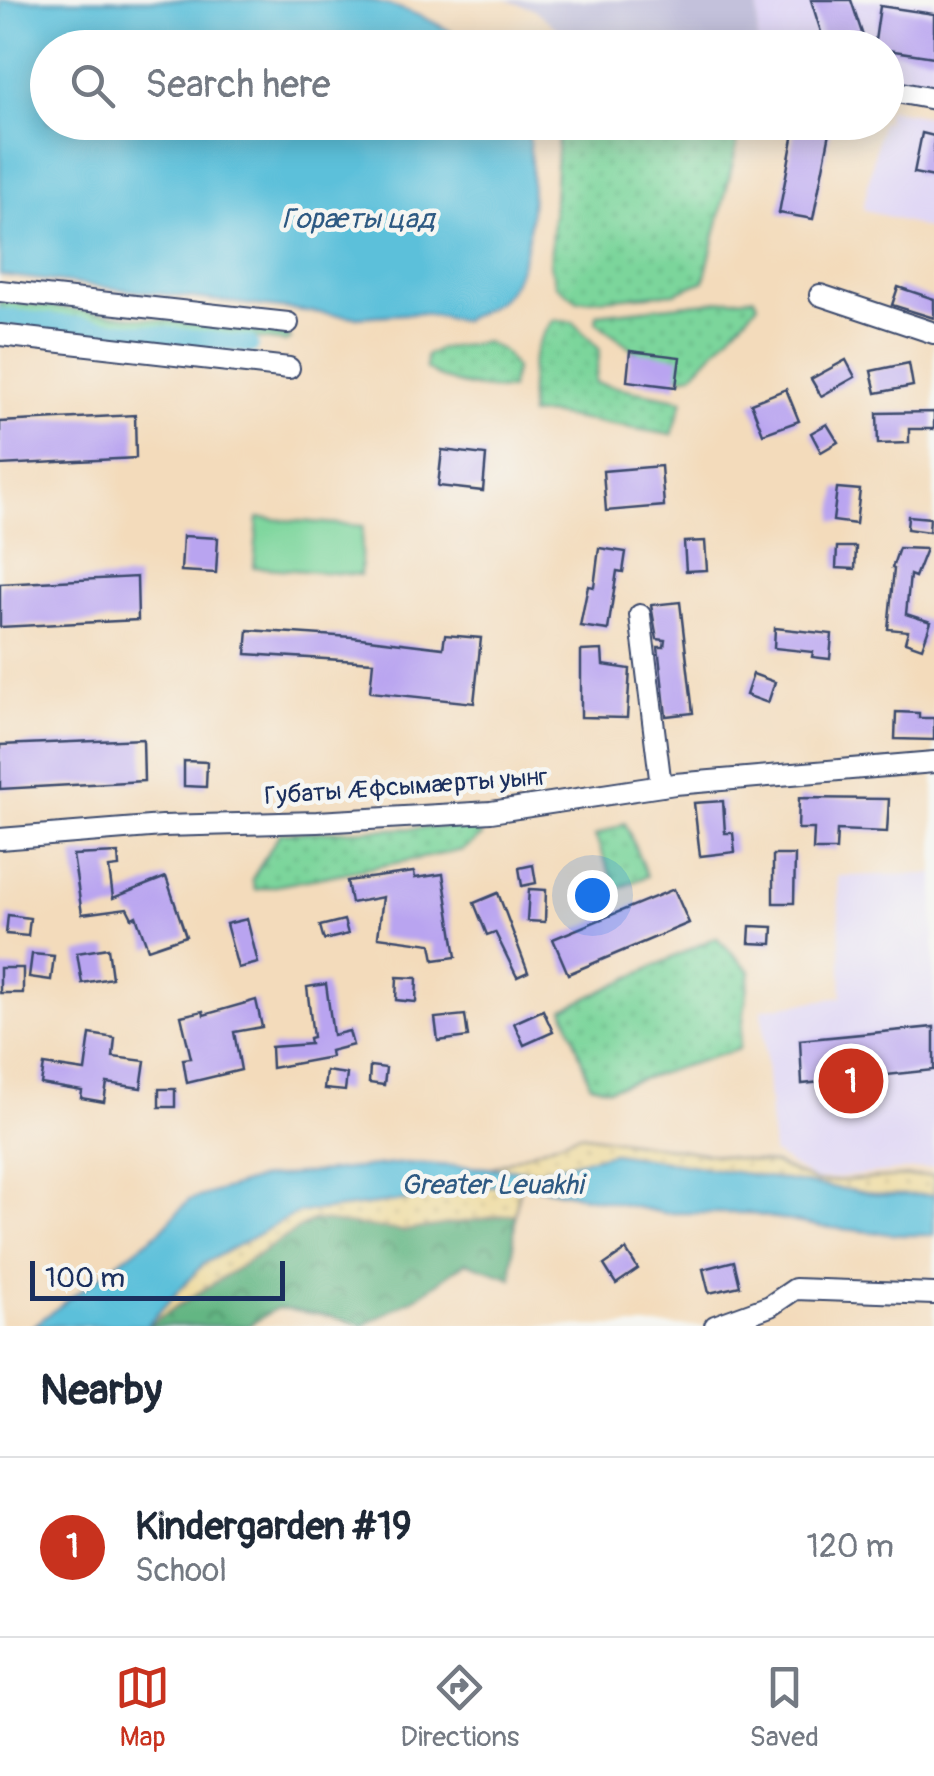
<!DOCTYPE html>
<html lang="en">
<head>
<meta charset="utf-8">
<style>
	body { margin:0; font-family:Pangolin,sans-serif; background:#f2f2f3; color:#1f2937 }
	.scale { position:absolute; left:30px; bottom:25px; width:255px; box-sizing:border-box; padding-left:10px; border:5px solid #1b2f5e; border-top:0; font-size:28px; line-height:35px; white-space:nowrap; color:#1b2f5e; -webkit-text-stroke:8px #f6f6f2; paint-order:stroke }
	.you { position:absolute; left:592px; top:895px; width:35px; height:35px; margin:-25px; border:8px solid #fff; border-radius:50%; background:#1a73e8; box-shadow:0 0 0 15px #1a73e833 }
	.badge { display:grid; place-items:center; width:65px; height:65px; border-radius:50%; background:#c8321e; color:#fff; font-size:32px; font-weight:700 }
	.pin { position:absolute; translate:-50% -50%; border:5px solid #fff; box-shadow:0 2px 10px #0006 }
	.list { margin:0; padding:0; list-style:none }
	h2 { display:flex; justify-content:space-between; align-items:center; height:130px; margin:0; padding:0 40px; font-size:42px }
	h2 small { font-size:32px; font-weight:400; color:#747a83 }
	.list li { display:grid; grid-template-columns:65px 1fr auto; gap:30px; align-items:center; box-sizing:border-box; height:180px; padding:0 40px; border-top:2px solid #e0e1e3 }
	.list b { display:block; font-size:38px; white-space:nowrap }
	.list p { margin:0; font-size:32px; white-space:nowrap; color:#747a83 }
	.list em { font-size:32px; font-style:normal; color:#747a83 }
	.icon { flex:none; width:55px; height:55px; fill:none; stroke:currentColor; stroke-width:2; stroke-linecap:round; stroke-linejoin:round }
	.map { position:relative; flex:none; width:934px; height:1326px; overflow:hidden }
	.search { position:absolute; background:#fff; box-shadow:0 5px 25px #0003; left:30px; right:30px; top:30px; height:110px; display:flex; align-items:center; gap:25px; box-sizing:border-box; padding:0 35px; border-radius:55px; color:#747a83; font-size:38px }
	.sheet { height:310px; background:#fff }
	nav { display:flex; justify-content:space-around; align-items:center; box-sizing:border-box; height:140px; border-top:2px solid #e0e1e3; background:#fff; font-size:28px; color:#747a83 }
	nav a { display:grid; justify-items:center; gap:5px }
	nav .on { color:#c8321e }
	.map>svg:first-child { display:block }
</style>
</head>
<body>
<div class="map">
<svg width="934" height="1326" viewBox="0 0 934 1326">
	<defs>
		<pattern id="grass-dots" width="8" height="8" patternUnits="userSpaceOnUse" patternTransform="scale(2.5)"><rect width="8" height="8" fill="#7bd59b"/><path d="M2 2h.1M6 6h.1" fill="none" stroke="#6ab788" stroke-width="1.8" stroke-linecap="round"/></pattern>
		<pattern id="forest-crowns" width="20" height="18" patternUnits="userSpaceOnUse" patternTransform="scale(2.5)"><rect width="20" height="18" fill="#64b683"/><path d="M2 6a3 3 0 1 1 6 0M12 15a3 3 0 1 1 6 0" fill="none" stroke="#52946e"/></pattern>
		<pattern id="sand-dots" width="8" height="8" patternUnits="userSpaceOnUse" patternTransform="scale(2.5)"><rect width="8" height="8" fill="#eeda9e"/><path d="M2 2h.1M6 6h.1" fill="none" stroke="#ccbb8a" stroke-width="1.8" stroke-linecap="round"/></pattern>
	</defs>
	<rect width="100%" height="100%" fill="#f6f6f2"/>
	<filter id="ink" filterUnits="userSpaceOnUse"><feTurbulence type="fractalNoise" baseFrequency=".01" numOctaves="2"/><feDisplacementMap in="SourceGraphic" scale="20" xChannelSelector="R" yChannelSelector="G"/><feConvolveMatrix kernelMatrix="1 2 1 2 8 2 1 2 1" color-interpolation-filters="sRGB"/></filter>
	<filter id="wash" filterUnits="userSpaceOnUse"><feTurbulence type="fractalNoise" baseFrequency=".0048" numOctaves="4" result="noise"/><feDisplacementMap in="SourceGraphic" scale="40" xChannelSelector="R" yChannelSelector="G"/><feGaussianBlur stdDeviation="2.25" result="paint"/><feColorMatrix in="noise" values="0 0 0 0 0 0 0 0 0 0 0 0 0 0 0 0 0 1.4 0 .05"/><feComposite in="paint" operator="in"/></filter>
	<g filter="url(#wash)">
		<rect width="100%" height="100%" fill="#f3dbbb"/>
		<!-- built -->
		<g fill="#dfd5f5">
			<polygon points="758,0 934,0 934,86 887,78 886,48 757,48"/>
			<polygon points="887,109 934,117 934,231 863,209 881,123 886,122"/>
			<polygon points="934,874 934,1167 815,1180 773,1153 762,1009 842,997 838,876"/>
		</g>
		<!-- industrial -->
		<polygon fill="#c3c1db" points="505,0 758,0 757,47 696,47 557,29 534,9"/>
		<!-- grass -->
		<g fill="url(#grass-dots)" stroke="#4b827c" stroke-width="2.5">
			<polygon points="556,123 680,123 730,133 737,145 704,281 675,293 578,301 556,285 550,265 558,135"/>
			<polygon points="754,297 758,304 693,374 683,377 643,357 596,322 597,314"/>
			<polygon points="0,301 287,335 291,339 286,342 0,309"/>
			<path d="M554,320L573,322L600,350L595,383L683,400L672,435L548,414L530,415C529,379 529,347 554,320Z"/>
			<path d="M485,342L503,351L515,368L510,390C480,389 451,386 426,369V356L438,349Z"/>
			<polygon points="625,823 647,876 617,889 595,836"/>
			<polygon points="476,826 482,836 463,850 255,890 252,879 280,833"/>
			<polygon points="716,937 750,971 739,1049 609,1089 590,1084 564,1009"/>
		</g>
		<!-- forest -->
		<polygon fill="url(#forest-crowns)" stroke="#407270" stroke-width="2.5" points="515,1214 512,1278 466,1262 420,1295 364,1325 329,1316 277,1308 248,1326 147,1326 313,1220 403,1231"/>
		<!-- sand -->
		<g fill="url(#sand-dots)" stroke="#84847e" stroke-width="2.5">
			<polygon points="579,1134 775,1164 817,1182 934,1175 934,1195 879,1195 613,1153 537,1171 490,1168"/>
			<polygon points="520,1185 515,1214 403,1231 312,1220 146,1326 203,1264 297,1213 410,1200 492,1186"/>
		</g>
		<!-- pitch -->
		<polygon fill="#7bd59b" stroke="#4b827c" stroke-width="2.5" points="258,518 363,526 360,575 254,567"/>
		<!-- water -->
		<g fill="#5cc0da" stroke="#3c789c" stroke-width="2.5">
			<path d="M0,0H364C405,6 442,24 475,47L48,48V122L526,123C535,169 537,261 503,297C493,307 474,314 462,321L421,313L356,317L0,275Z"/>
			<polygon points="613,1153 879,1195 934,1195 934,1235 902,1235 823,1227 747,1213 664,1213 547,1189 520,1185 492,1186 410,1200 297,1213 203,1264 146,1326 33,1326 159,1232 189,1200 261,1178 405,1163 537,1171"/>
		</g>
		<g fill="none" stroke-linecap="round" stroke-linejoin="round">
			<!-- canal -->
			<polyline stroke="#5cc0da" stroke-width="18" points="0,317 250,345"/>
		</g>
		<g id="blocks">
			<!-- building -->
			<g fill="#b9a4f0">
				<polygon points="811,0 851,0 867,48 826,48"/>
				<polygon points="880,6 934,14 934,57 874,48"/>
				<polygon points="796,122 832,122 813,219 779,213"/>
				<polygon points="922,133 934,136 934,177 914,173"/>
				<polygon points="898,287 934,299 934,318 892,305"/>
				<polygon points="630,351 680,357 676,387 627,381"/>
				<polygon points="846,360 855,377 821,396 811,379"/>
				<polygon points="909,363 913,386 876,393 871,371"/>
				<polygon points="786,389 799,421 763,434 751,403"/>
				<polygon points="934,412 934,429 909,429 909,443 878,444 877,413"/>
				<polygon points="135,415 136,458 0,465 0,422"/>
				<polygon points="827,424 838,442 821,452 811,433"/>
				<polygon points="442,450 486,455 483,491 438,486"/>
				<polygon points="661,466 664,506 606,511 603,471"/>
				<polygon points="837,488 860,490 856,524 833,521"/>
				<polygon points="908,516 930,518 929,532 907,529"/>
				<polygon points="183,536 218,538 216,573 181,571"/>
				<polygon points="705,541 707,570 686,571 684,542"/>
				<polygon points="837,547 856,547 855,569 836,568"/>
				<polygon points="599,548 626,552 623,572 617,571 608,630 580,626 588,586 594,587"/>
				<polygon points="899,548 926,549 915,577 910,575 906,614 931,622 922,648 905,642 908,631 888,629 894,569 892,568"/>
				<polygon points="137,577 138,620 0,627 0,584"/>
				<polygon points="680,602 693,713 666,716 658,647 664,647 665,640 657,639 651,605"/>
				<polygon points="775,628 832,634 830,659 812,657 813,652 774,648"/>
				<polygon points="248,630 352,637 443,648 445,635 481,638 474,703 370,692 373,662 246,654"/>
				<polygon points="602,650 603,665 630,669 627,718 581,717 581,651"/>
				<polygon points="753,674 775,682 768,703 746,695"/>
				<polygon points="896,712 919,713 919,718 934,718 934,740 895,739"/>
				<polygon points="143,739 144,781 0,789 0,745"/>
				<polygon points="184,761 207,762 206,787 184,786"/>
				<polygon points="799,798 889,799 887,832 837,830 836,850 813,850 814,829 798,829"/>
				<polygon points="723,801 725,833 733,833 735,852 700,856 694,803"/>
				<polygon points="118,853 119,867 109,868 113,898 166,877 186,936 148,949 136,916 132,918 127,908 82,914 73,855"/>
				<polygon points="773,855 795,855 794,903 773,903"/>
				<polygon points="533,865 536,883 522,886 519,868"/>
				<polygon points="414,872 415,878 443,874 456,957 434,960 431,944 378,937 383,897 351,903 347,881"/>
				<polygon points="529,889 546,890 545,922 527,921"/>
				<polygon points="674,889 689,923 568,974 553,939"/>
				<polygon points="498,893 528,972 517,977 495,932 487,935 474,903"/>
				<polygon points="8,915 30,918 28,936 6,934"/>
				<polygon points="247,919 258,963 238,968 226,924"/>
				<polygon points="344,920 348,934 324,940 320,926"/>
				<polygon points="750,926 773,927 772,944 749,943"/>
				<polygon points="108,948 112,978 82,983 77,953"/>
				<polygon points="32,954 54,956 51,980 29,977"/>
				<rect x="0" y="968" width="23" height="25"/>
				<polygon points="397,977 417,978 416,1002 396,1000"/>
				<polygon points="326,984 333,1035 349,1031 353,1045 330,1051 331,1057 272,1068 271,1047 310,1044 309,1038 313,1037 307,987"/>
				<polygon points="256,1000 262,1027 234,1032 241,1070 187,1083 183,1059 191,1058 181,1016 203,1011 204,1015"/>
				<polygon points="543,1010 553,1032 524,1045 514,1023"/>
				<polygon points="465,1015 468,1037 438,1041 435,1018"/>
				<polygon points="934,1027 934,1070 802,1084 800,1040"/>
				<polygon points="90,1034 115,1038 113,1057 145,1061 141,1088 107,1083 104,1102 81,1098 82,1091 41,1084 44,1065 85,1071"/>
				<polygon points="370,1066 386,1068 384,1085 369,1083"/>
				<polygon points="326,1071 347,1074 345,1091 324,1089"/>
				<rect x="159" y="1089" width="16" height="18"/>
				<polygon points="626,1250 638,1269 616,1284 604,1265"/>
				<polygon points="734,1261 740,1286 709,1293 703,1269"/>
			</g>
		</g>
	</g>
	<g filter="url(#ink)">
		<use href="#blocks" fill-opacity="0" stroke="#3b496c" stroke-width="2.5"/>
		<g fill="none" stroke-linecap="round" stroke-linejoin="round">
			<!-- minor casing -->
			<g stroke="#3b496c" stroke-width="24">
				<g id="minor">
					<polyline points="886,90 934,99"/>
					<polyline points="0,291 288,323"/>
					<polyline points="820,295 934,333"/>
					<polyline points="0,335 289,368"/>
					<polyline points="640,615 661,786"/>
					<polyline points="0,839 162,826 317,822 491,812 675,784 934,762"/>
					<polyline points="715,1326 770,1306 795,1289 934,1294"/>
				</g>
			</g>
			<!-- minor -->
			<use href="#minor" stroke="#fff" stroke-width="20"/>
		</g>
	</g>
	<g text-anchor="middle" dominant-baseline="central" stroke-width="9" stroke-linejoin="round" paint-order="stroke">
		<!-- street labels -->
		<g font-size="25" fill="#1b2f5e" stroke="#f6f6f2">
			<text transform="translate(406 787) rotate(-4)">Губаты Æфсымæрты уынг</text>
		</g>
		<!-- water labels -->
		<g font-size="28" font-style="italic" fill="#2e5a83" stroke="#f6f6f2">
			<text x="358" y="219">Горӕты цад</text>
			<text x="492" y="1185">Greater Leuakhi</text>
		</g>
	</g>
</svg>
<div class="scale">100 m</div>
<div class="you"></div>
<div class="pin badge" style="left:851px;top:1081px">1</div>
<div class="search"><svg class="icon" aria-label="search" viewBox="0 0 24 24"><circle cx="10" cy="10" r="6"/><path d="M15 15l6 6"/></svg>Search here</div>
</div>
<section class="sheet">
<h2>Nearby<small></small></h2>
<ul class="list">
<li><span class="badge">1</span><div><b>Kindergarden #19</b><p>School</p></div><em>120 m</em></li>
</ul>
</section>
<nav>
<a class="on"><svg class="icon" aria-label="map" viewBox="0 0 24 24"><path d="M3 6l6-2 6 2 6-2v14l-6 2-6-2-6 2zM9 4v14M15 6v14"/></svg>Map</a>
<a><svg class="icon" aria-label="directions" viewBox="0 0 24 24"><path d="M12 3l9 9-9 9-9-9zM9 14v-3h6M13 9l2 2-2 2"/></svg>Directions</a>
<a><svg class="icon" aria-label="saved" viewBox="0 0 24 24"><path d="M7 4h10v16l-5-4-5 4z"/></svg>Saved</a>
</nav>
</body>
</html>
